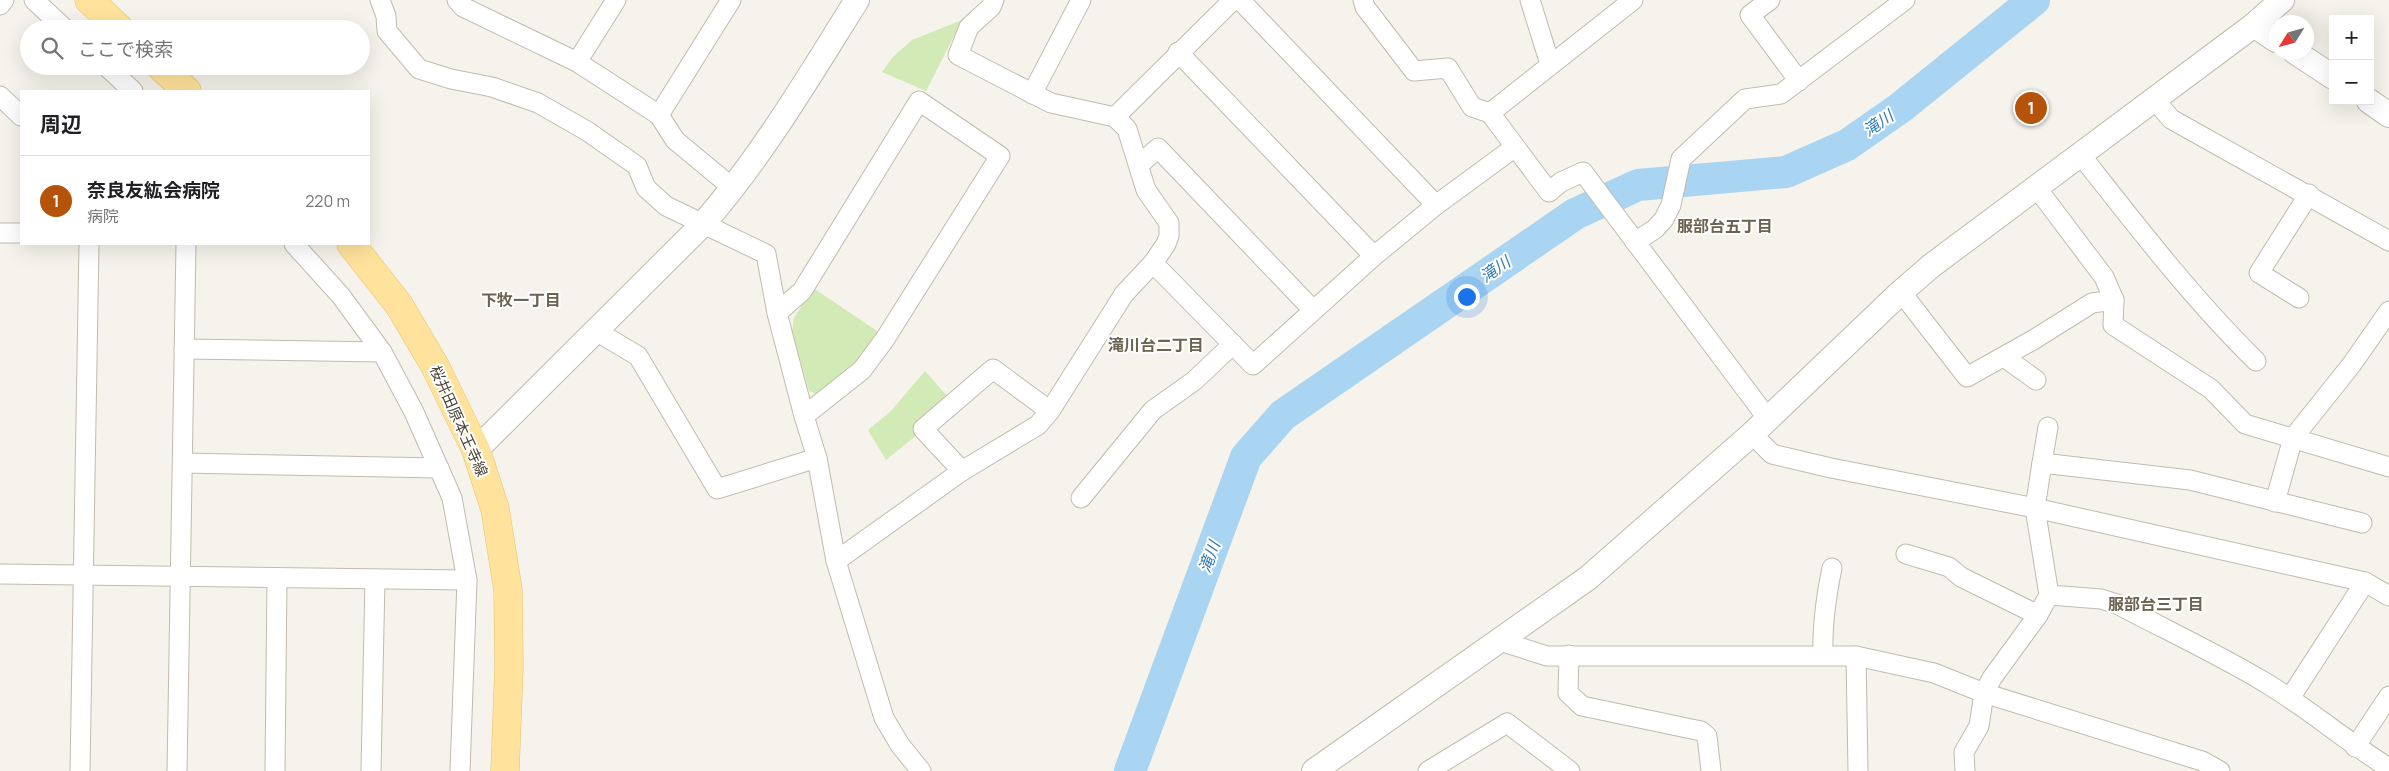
<!DOCTYPE html>
<html lang="ja">
<head>
<meta charset="utf-8">
<style>
	body { margin:0; font-family:Manrope,"Noto Sans JP",sans-serif; background:#f2f2f2; color:#202124 }
	.controls { position:absolute; right:15px; top:15px; display:grid; overflow:hidden; border-radius:0px; box-shadow:0 5px 20px #0002 }
	.controls button { width:45px; height:45px; display:grid; place-items:center; padding:0; border:0; border-bottom:1px solid #e0e0e0; background:#fff; color:#202124; font:25px sans-serif }
	.compass { position:absolute; left:2269px; top:15px; width:45px; height:45px; border-radius:50%; background:#fff; box-shadow:0 5px 20px #0002; rotate:233deg }
	.you { position:absolute; left:1466px; top:296px; width:18px; height:18px; margin:-12px; border:4px solid #fff; border-radius:50%; background:#1a73e8; box-shadow:0 0 0 8px #1a73e833 }
	.badge { display:grid; place-items:center; width:32px; height:32px; border-radius:50%; background:#b45309; color:#fff; font-size:16px; font-weight:700 }
	.pin { position:absolute; translate:-50% -50%; border:2px solid #fff; box-shadow:0 1px 5px #0006 }
	.list { margin:0; padding:0; list-style:none }
	h2 { display:flex; justify-content:space-between; align-items:center; height:65px; margin:0; padding:0 20px; font-size:21px }
	h2 small { font-size:16px; font-weight:400; color:#757577 }
	.list li { display:grid; grid-template-columns:32px 1fr auto; gap:15px; align-items:center; box-sizing:border-box; height:90px; padding:0 20px; border-top:1px solid #e0e0e0 }
	.list b { display:block; font-size:19px; white-space:nowrap }
	.list p { margin:0; font-size:16px; white-space:nowrap; color:#757577 }
	.list em { font-size:16px; font-style:normal; color:#757577 }
	.icon { flex:none; width:28px; height:28px; fill:none; stroke:currentColor; stroke-width:2; stroke-linecap:round; stroke-linejoin:round }
	.map { position:relative; flex:none; width:2389px; height:771px; overflow:hidden }
	.search { position:absolute; background:#fff; box-shadow:0 5px 20px #0002; left:20px; top:20px; width:350px; height:55px; display:flex; align-items:center; gap:12px; box-sizing:border-box; padding:0 18px; border-radius:28px; color:#757577; font-size:19px }
	.panel { position:absolute; background:#fff; box-shadow:0 5px 20px #0002; left:20px; top:90px; width:350px; height:155px; border-radius:0px }
	.map>svg:first-child { display:block }
</style>
</head>
<body>
<div class="map">
<svg width="2389" height="771" viewBox="0 0 2389 771">
	<rect width="100%" height="100%" fill="#f6f3ec"/>
	<!-- green -->
	<g fill="#d2eab5">
		<polygon points="962,20 926,91 882,72 893,57 912,40"/>
		<polygon points="813,288 880,333 855,364 820,395 809,391 792,331 794,318"/>
		<polygon points="925,371 948,397 913,428 918,434 886,460 868,430 891,411"/>
	</g>
	<g fill="none" stroke-linecap="round" stroke-linejoin="round">
		<!-- river -->
		<polyline stroke="#a9d4f2" stroke-width="32" points="1130,771 1246,457 1283,415 1575,214 1638,185 1786,172 1847,145 1900,108 2034,0"/>
		<!-- minor casing -->
		<g stroke="#c2bbae" stroke-width="21">
			<g id="minor">
				<polyline points="34,0 65,29"/>
				<polyline points="380,0 386,16 387,31 419,69 451,79 492,87 538,103 587,131 637,166 646,188 666,206 766,254 777,313 804,416 817,458 836,561 884,718 900,745 921,771"/>
				<polyline points="457,0 463,7 577,62 659,115 675,140 734,189"/>
				<polyline points="1240,0 1436,205"/>
				<polyline points="1363,0 1365,7 1414,71 1448,68 1472,107 1490,113 1549,192 1561,182 1583,172 1768,419"/>
				<polyline points="1530,0 1550,64"/>
				<polyline points="1770,0 1750,15 1799,81"/>
				<polyline points="0,5 4,0"/>
				<polyline points="1178,52 1374,256"/>
				<polyline points="577,62 616,0"/>
				<polyline points="106,66 133,91"/>
				<polyline points="1032,94 1081,0"/>
				<polyline points="0,96 21,116"/>
				<polyline points="2154,99 2171,119 2389,241"/>
				<polyline points="1490,113 1633,0"/>
				<polyline points="659,115 731,0"/>
				<polyline points="1115,117 1233,0"/>
				<path d="M2080,154C2136,225 2191,297 2256,361"/>
				<polyline points="1139,165 1158,148 1313,310"/>
				<polyline points="2036,187 2104,277 2114,300 2113,325 2211,389 2245,424 2389,467"/>
				<polyline points="0,233 21,233"/>
				<polyline points="1635,242 1655,229 1664,219 1671,205 1681,159 1745,99 1781,94 1905,0"/>
				<polyline points="294,244 341,296 382,352 414,412 452,498 467,580 460,771"/>
				<polyline points="1153,263 1253,365 1374,256 1436,205 1515,147"/>
				<polyline points="1901,292 1967,377 2033,340 2092,303 2114,300"/>
				<polyline points="2299,298 2259,273 2309,194"/>
				<polyline points="777,313 802,291 919,101 1000,156 885,339 862,370 804,416"/>
				<polyline points="596,331 638,356 717,489 817,458"/>
				<polyline points="184,349 382,352"/>
				<polyline points="2004,357 2036,380"/>
				<polyline points="1752,434 1772,454 1831,468 2035,508 2365,582 2389,596"/>
				<polyline points="183,463 439,468"/>
				<polyline points="2042,463 2048,427"/>
				<polyline points="962,471 923,429 993,369 1050,411"/>
				<polyline points="1081,498 1153,410 1194,381 1233,344"/>
				<polyline points="2275,502 2293,438 2352,364 2389,311"/>
				<polyline points="1906,554 1949,567 1961,577 2038,615"/>
				<polyline points="836,561 962,471 1038,425 1050,411 1124,294 1153,263 1166,244 1169,236 1169,223 1146,190 1127,129 1115,117 1051,103 958,55 969,27 991,7 994,0"/>
				<polyline points="0,574 467,580"/>
				<path d="M2049,595L2101,599L2117,604C2166,630 2218,654 2266,683C2309,709 2347,742 2389,768"/>
				<polyline points="1500,641 1547,656 1856,656 1934,673 1984,693 2202,761 2220,771"/>
				<polyline points="1569,655 1568,693 1582,706 1701,731 1707,736 1711,771"/>
				<path d="M1823,655C1822,625 1826,597 1832,568"/>
				<polyline points="1856,656 1858,771"/>
				<polyline points="2290,698 2365,582"/>
				<polyline points="2355,747 2389,696"/>
				<polyline points="80,771 89,244"/>
				<polyline points="177,771 186,244"/>
				<polyline points="275,771 277,578"/>
				<polyline points="371,771 375,579"/>
				<polyline points="1428,771 1507,723 1570,771"/>
				<polyline points="1965,771 1964,752 1979,726 1984,693 1992,678 2038,615 2049,595 2035,508 2042,463 2190,480 2362,523"/>
			</g>
		</g>
		<!-- tertiary casing -->
		<g stroke="#c2bbae" stroke-width="26">
			<g id="tertiary">
				<polyline points="2254,25 2276,40"/>
				<polyline points="2295,52 2333,77"/>
				<polyline points="2369,101 2389,115"/>
				<path d="M476,450L703,224C763,155 808,78 857,0"/>
				<polyline points="1314,771 1588,578 1752,434 1901,292 1931,266 2254,25 2282,0"/>
			</g>
		</g>
		<!-- primary casing -->
		<g stroke="#e6c16a" stroke-width="29">
			<g id="primary">
				<polyline points="89,0 120,29"/>
				<polyline points="160,66 187,91"/>
				<polyline points="351,244 399,305 435,366 476,450 495,509 508,590 509,667 505,771"/>
			</g>
		</g>
		<!-- minor -->
		<use href="#minor" stroke="#fff" stroke-width="19"/>
		<!-- tertiary -->
		<use href="#tertiary" stroke="#fff" stroke-width="24"/>
		<!-- primary -->
		<use href="#primary" stroke="#ffe39c" stroke-width="28"/>
	</g>
	<g text-anchor="middle" dominant-baseline="central" stroke-width="4" stroke-linejoin="round" paint-order="stroke">
		<!-- street labels -->
		<g font-size="15" fill="#4b4439" stroke="#fff">
			<text transform="translate(459 421) rotate(66)">桜井田原本王寺線</text>
		</g>
		<!-- water labels -->
		<g font-size="16" font-style="italic" fill="#2e7ab2" stroke="#fff">
			<text transform="translate(1878 123) rotate(-35)">滝川</text>
			<text transform="translate(1495 269) rotate(-35)">滝川</text>
			<text transform="translate(1209 557) rotate(-70)">滝川</text>
		</g>
		<!-- neighbourhood labels -->
		<g font-size="16" font-weight="bold" fill="#6e6250" stroke="#fff">
			<text x="1725" y="226">服部台五丁目</text>
			<text x="521" y="300">下牧一丁目</text>
			<text x="1156" y="345">滝川台二丁目</text>
			<text x="2156" y="604">服部台三丁目</text>
		</g>
	</g>
</svg>
<div class="controls">
<button>+</button>
<button>−</button>
</div>
<svg class="compass" viewBox="-18 -18 36 36"><path d="M0-13l5 13h-10z" fill="#e53935"/><path d="M0 13l5-13h-10z" fill="#757577"/></svg>
<div class="you"></div>
<div class="pin badge" style="left:2031px;top:108px">1</div>
<div class="search"><svg class="icon" aria-label="search" viewBox="0 0 24 24"><circle cx="10" cy="10" r="6"/><path d="M15 15l6 6"/></svg>ここで検索</div>
<section class="panel">
<h2>周辺<small></small></h2>
<ul class="list">
<li><span class="badge">1</span><div><b>奈良友紘会病院</b><p>病院</p></div><em>220 m</em></li>
</ul>
</section>
</div>
</body>
</html>
